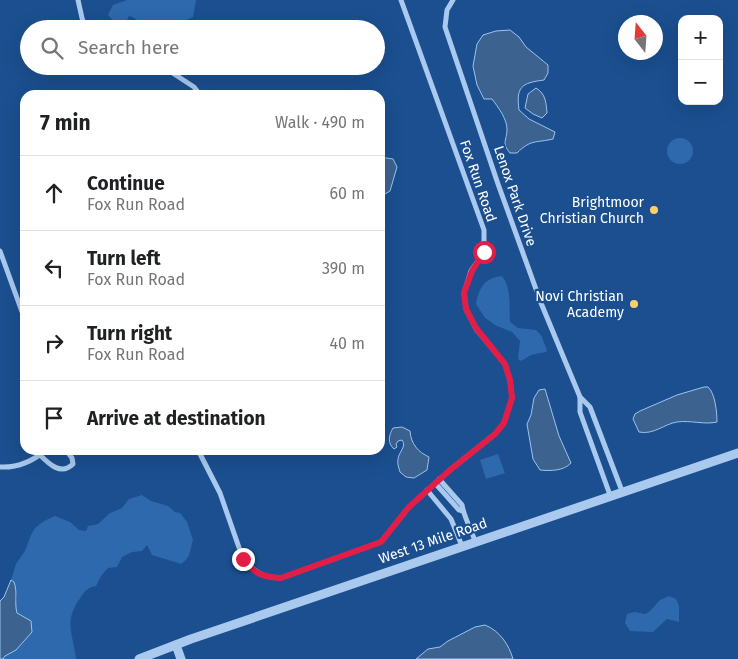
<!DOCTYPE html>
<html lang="en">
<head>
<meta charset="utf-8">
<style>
	body { margin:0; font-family:"Fira Sans",sans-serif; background:#f2f2f2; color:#202124 }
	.controls { position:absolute; right:15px; top:15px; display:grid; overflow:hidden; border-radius:10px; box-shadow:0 5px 20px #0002 }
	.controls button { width:45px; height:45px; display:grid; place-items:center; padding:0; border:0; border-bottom:1px solid #e0e0e0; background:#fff; color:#202124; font:25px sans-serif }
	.compass { position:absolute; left:618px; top:15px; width:45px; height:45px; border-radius:50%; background:#fff; box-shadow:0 5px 20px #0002; rotate:343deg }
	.stop { position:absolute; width:15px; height:15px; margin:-11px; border:4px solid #e11d48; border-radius:50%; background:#fff }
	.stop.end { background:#e11d48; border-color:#fff; box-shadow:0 1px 5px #0008 }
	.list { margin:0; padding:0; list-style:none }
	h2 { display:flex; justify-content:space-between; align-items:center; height:65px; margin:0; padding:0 20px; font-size:21px }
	h2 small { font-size:16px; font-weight:400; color:#757577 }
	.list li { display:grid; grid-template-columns:32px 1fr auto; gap:15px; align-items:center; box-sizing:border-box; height:75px; padding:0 20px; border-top:1px solid #e0e0e0 }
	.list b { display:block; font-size:19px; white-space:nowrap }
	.list p { margin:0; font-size:16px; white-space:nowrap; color:#757577 }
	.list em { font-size:16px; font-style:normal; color:#757577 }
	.icon { flex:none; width:28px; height:28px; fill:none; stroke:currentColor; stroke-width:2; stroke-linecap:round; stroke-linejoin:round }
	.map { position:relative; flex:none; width:738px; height:659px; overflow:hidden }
	.search { position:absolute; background:#fff; box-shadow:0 5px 20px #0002; left:20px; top:20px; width:365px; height:55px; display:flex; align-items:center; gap:12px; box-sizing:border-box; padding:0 18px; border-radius:28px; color:#757577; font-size:19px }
	.panel { position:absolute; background:#fff; box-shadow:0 5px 20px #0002; left:20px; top:90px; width:365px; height:365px; border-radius:15px }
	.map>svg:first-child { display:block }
</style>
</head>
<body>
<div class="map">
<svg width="738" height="659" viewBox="0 0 738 659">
	<rect width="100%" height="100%" fill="#1b4f8f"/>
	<!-- green -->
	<g fill="#2e69ad">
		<path d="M127,0H196L193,17C178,24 158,32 142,24C136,21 137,18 129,16L125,24L119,27L108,15L113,5Z"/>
		<circle cx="680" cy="151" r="13"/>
		<path d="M502,276C512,289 509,307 510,322L518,328L536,330L541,335L547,350L546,352L531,355L521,361L518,359L520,341L512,332L495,325L485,318L476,304C479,288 484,278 502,276Z"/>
		<polygon points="498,454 505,473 486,479 480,460"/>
		<path d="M142,495L151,501L168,506L175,512L180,513L187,522L193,540L189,555L186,560L181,564L152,555L147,545L142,551L132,552L122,557L117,567L108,568L101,576L96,586C87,588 86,590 81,597C63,621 73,633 76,659H3L5,656L16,650L17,613L15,606L17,597L14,582L11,580L16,564L25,551L31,535L35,528L44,521L55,516L70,522L79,530L86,531L88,526L98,524L110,513L122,508L129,499Z"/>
		<polygon points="669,596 676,599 679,606 679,622 667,619 653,632 630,631 625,623 627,614 634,612 645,614 649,612 660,600"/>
	</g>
	<!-- water -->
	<g fill="#3c6290" stroke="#9cc4f0">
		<path d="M510,30L519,37L526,47L548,65V73L544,80C521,83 516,87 519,110L529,119L555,132L553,139C536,143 531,139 517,153H510C501,142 507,141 507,129C507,119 498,107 492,99H484L477,85L473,66L477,44L483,35L496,31Z"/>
		<path d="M536,88C546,94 546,103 547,113L542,118L533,114L525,108L528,94Z"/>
		<polygon points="380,157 393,159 397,167 390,191 380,197"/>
		<path d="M704,387H708C715,393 717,412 717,422C704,425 691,420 677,422C664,424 654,435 639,432L633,419L635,414L640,411L677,395Z"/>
		<path d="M545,389L559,436L571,463C564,471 550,471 540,470L533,459L527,424L531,415L534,398L539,390Z"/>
		<path d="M402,427L410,431C411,444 418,452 429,457L427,470L414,478L406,477L400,472C399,468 397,464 398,459C399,451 407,447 402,440L398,441L396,444L397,447L394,449C387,443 389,435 393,428Z"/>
		<path d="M11,580L14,582C18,593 14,602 17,613L31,621L32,632L16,650L5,656L3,659H0V601L4,597Z"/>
		<path d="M485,625C500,631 509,645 513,659H416L428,649L440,647L448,641L475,627Z"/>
	</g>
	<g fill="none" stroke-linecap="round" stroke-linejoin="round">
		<!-- minor -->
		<g stroke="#a9c9ee" stroke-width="5">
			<polyline points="78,0 82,18 86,29"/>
			<polyline points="453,0 447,10 445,27 498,184 541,303 580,397 590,407 622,491"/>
			<polyline points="162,66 194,87 200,95"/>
			<polyline points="0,251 25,320"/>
			<polyline points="580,397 580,412 610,495"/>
			<path d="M198,450L220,493L243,559C255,573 263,577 281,578L381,542L409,507L450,470L495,434L504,423L512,398L510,380L505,364L476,329L466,309L464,293L471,271L484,252V230L401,0"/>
			<path d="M40,455C49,464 61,476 73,464L72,458L66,450"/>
			<path d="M0,467C17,468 33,461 46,450"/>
			<path d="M439,479L462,505C464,517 471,529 475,541"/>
			<polyline points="435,483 459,510 462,511"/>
			<polyline points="427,490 451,519 462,546"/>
		</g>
		<!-- tertiary -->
		<g stroke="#a9c9ee" stroke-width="9">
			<polyline points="176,645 181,659"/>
			<polyline points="139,659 191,639 738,453"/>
		</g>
	</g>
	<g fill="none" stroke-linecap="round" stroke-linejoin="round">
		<!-- route -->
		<path stroke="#e11d48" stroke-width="6" d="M243,559C255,574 262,577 281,578L381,542L409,507L450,470L495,434L504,423L512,398L510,380L505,364L476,328L466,309L464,293L472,271L484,252"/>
	</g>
	<!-- markers -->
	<g fill="#ffd166" stroke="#1b4f8f" stroke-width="2">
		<circle cx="654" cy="210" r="5"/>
		<circle cx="634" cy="304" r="5"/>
	</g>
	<g text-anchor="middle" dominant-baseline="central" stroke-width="4.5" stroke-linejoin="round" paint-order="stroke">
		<!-- street labels -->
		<g font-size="14" fill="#fff" stroke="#1b4f8f">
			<text transform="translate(478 181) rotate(71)">Fox Run Road</text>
			<text transform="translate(515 196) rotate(71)">Lenox Park Drive</text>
			<text transform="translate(433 541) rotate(-19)">West 13 Mile Road</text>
		</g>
		<!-- poi labels -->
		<g font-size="14" fill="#fff" stroke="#1b4f8f" text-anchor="end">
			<text x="644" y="202">Brightmoor<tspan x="644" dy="16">Christian Church</tspan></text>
			<text x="624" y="296">Novi Christian<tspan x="624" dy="16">Academy</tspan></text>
		</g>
	</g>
</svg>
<div class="controls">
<button>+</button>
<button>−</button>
</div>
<svg class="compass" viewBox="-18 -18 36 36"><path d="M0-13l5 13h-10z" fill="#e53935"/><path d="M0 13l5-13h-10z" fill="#757577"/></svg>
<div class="stop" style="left:484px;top:252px"></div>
<div class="stop end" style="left:243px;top:559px"></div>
<div class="search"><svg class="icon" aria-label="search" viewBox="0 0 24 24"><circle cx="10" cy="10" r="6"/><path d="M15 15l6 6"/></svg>Search here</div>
<section class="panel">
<h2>7 min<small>Walk · 490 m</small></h2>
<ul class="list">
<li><svg class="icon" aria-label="ahead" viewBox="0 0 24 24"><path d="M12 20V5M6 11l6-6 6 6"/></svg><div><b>Continue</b><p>Fox Run Road</p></div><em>60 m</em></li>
<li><svg class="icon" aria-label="left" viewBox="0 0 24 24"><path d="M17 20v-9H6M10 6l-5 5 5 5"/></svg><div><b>Turn left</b><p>Fox Run Road</p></div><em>390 m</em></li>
<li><svg class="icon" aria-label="right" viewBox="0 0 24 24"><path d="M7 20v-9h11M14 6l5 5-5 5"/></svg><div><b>Turn right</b><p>Fox Run Road</p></div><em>40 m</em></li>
<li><svg class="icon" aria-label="arrive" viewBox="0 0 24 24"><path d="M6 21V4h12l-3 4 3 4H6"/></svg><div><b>Arrive at destination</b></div></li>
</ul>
</section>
</div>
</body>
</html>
